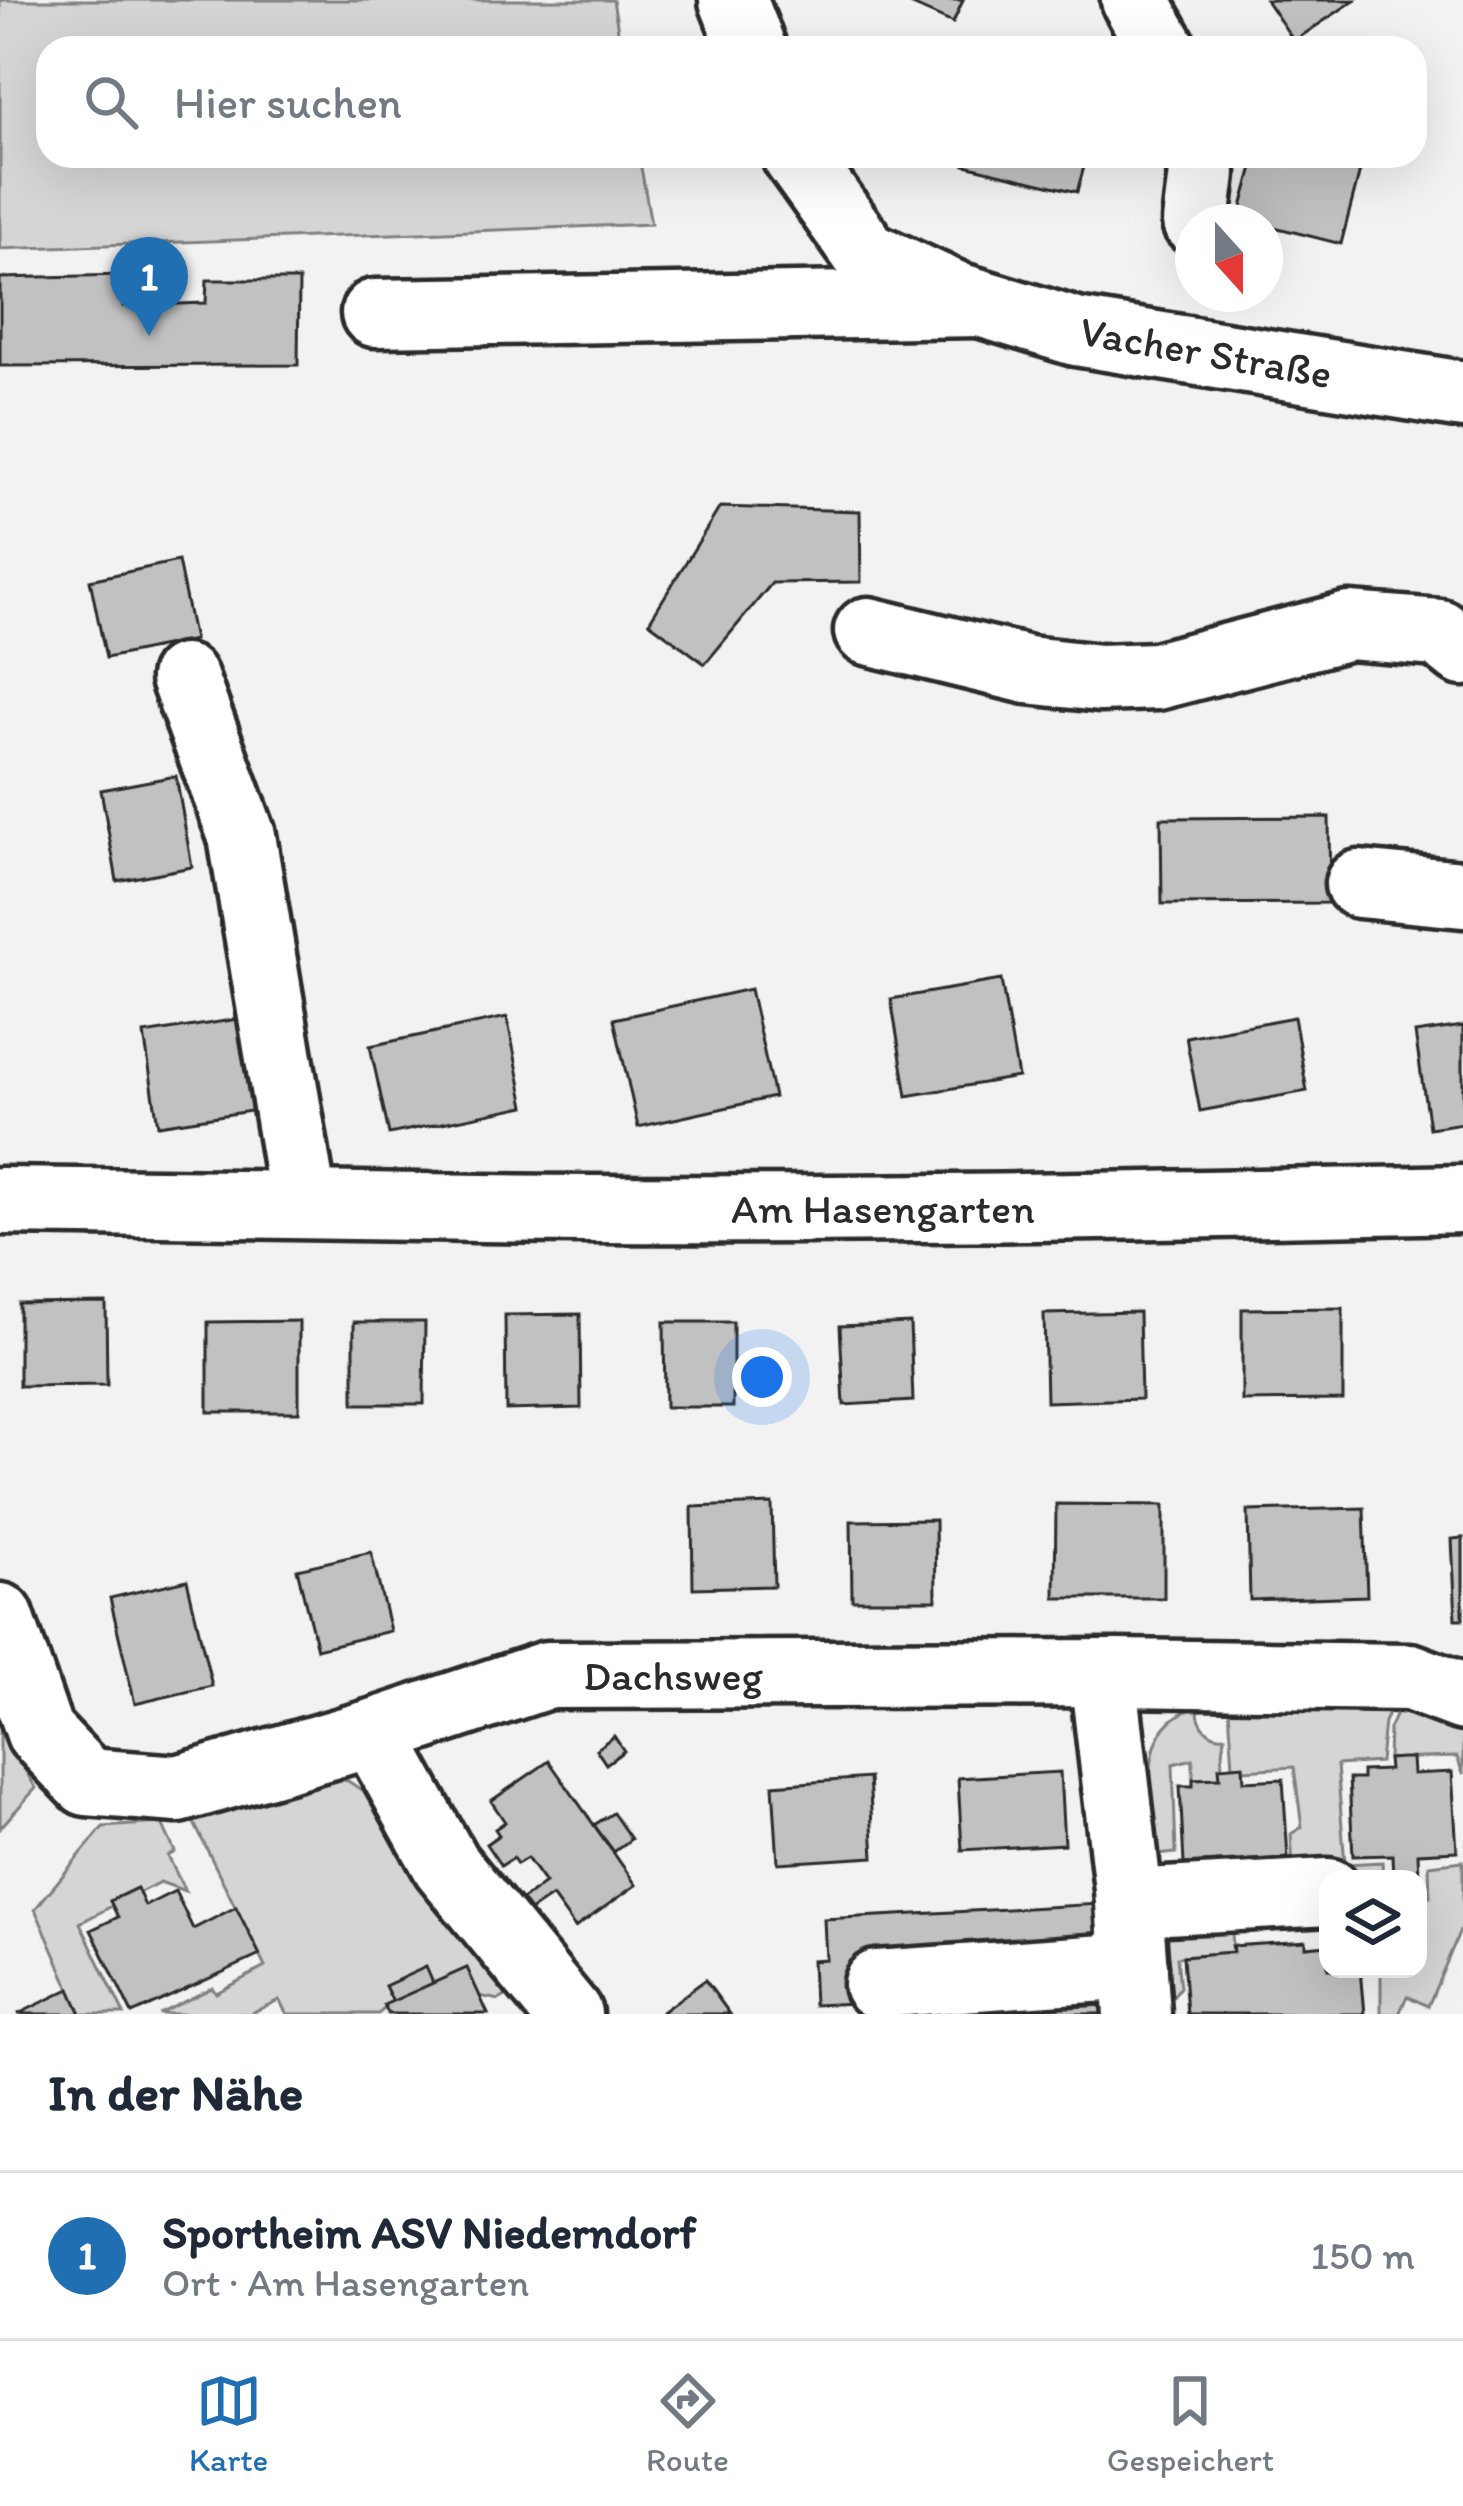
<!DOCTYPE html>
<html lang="de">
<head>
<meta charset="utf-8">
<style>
	body { margin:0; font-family:Itim,sans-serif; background:#f2f2f3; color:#1f2937 }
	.controls { position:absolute; right:36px; bottom:36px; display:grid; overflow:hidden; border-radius:24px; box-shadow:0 12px 48px #0002 }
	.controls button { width:108px; height:108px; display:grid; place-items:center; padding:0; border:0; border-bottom:3px solid #e0e1e3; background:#fff; color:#1f2937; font:60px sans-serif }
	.compass { position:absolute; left:1175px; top:204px; width:108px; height:108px; border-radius:50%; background:#fff; box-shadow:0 12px 48px #0002; rotate:159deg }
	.you { position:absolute; left:762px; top:1377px; width:42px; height:42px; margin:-30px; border:9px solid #fff; border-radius:50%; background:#1a73e8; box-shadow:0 0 0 18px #1a73e833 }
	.badge { display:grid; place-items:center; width:78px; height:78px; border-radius:50%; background:#1f6fb2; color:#fff; font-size:39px; font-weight:700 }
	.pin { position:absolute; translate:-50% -99px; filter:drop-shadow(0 3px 6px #0008) }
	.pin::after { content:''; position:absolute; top:63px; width:42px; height:36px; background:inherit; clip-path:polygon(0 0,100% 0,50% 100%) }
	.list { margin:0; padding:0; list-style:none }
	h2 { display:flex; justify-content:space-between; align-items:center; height:156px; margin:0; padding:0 48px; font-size:51px }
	h2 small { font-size:39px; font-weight:400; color:#747a83 }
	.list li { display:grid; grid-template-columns:78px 1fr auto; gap:36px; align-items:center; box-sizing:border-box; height:168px; padding:0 48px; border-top:3px solid #e0e1e3 }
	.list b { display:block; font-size:45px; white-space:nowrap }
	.list p { margin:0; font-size:39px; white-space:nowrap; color:#747a83 }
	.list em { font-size:39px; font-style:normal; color:#747a83 }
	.icon { flex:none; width:66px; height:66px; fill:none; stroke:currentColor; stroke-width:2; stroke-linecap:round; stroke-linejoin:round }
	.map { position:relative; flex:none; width:1463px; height:2014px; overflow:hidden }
	.search { position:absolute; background:#fff; box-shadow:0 12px 48px #0002; left:36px; right:36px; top:36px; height:132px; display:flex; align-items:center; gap:30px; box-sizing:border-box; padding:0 42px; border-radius:36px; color:#747a83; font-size:45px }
	.sheet { height:324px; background:#fff }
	nav { display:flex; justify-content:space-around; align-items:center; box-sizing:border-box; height:168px; border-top:3px solid #e0e1e3; background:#fff; font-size:33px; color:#747a83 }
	nav a { display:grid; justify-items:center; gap:6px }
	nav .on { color:#1f6fb2 }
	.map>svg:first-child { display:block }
</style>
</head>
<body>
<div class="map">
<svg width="1463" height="2014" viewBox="0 0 1463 2014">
	<rect width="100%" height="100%" fill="#f2f2f2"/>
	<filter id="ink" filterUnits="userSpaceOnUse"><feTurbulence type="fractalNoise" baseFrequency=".00833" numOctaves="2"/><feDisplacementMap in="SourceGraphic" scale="24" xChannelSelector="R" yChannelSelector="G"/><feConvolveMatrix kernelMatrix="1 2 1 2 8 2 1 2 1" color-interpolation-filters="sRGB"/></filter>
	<g filter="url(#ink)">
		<!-- green -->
		<g fill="#d5d5d5" stroke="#808080" stroke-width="3">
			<polygon points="0,0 613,0 621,48 48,48 48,156 639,156 651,224 0,249"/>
			<polygon points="1228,1694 1392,1705 1384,1722 1380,1762 1337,1765 1345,1864 1382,1862 1383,1879 1328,1879 1293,1867 1291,1834 1302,1827 1294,1767 1243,1770 1233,1766"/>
			<polygon points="1399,1707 1463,1726 1463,1774 1457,1757 1388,1759 1389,1729"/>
			<path d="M1191,1709L1198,1710C1198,1725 1210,1738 1225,1736L1220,1778L1193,1779V1759L1173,1764L1176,1853L1157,1855C1154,1805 1132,1731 1191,1709Z"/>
			<polygon points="0,1716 14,1752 36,1788 0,1828"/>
			<polygon points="315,1776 348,1781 372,1797 511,1993 499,2000 479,1996 467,1968 433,1983 386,1986 393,2002 378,2014 287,2014 279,2000 249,2014 159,2014 212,1988 216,1993 265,1967 191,1817"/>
			<polygon points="162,1823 175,1852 168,1856 185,1891 160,1882 138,1893 136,1888 111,1900 112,1906 80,1923 124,2014 81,2014 35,1909 103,1827"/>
			<polygon points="1463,1861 1463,1924 1428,2006 1407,1996 1399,2014 1381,2014 1381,1969 1418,1969 1418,1898 1430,1897 1429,1865"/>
			<polygon points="1231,1910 1233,1952 1177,1957 1180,1987 1171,2000 1172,2014 1156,2014 1150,1915"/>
		</g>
		<!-- building -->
		<g fill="#c1c1c1" stroke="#2b2b2b" stroke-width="3">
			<polygon points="901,0 963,0 953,23"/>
			<polygon points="1266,0 1355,0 1294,41"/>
			<polygon points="968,156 1087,156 1077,192 965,165"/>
			<polygon points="1256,156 1363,159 1341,244 1239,218"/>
			<polygon points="122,275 123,306 206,303 207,280 299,280 298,365 0,366 0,278"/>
			<polygon points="720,507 860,511 861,582 772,583 705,664 649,622"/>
			<polygon points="178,561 194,640 106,658 90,580"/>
			<polygon points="176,776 192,867 117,881 101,790"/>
			<polygon points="1329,817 1330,903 1162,904 1161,818"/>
			<polygon points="1001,980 1018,1077 907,1096 891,999"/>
			<polygon points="750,989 774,1097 638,1127 614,1019"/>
			<polygon points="263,1015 277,1107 158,1125 144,1034"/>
			<polygon points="507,1017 525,1106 389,1134 370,1046"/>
			<polygon points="1294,1017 1307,1091 1200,1111 1186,1037"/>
			<polygon points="1463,1026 1463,1123 1429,1128 1415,1033"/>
			<polygon points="106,1303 107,1385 19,1386 19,1304"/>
			<polygon points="1343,1308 1343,1400 1242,1401 1242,1309"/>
			<polygon points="1139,1312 1141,1399 1046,1402 1044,1314"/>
			<polygon points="580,1314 581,1408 506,1410 505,1315"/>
			<polygon points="299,1321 299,1412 208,1412 208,1322"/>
			<polygon points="354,1322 425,1322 424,1404 354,1404"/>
			<polygon points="664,1322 733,1322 733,1407 665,1407"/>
			<polygon points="910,1323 913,1401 844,1405 840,1326"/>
			<polygon points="772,1504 774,1586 693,1588 692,1507"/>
			<polygon points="1056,1504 1164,1505 1164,1598 1055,1598"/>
			<polygon points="1364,1508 1367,1596 1250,1600 1248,1511"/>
			<polygon points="935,1520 936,1600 852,1600 851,1521"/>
			<polygon points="1463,1538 1463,1619 1456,1619 1452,1539"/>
			<polygon points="371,1552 390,1631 317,1649 297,1569"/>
			<polygon points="187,1580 212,1686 135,1704 110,1598"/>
			<polygon points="614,1736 624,1751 606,1764 596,1749"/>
			<polygon points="1402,1758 1412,1758 1413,1774 1452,1772 1457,1851 1418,1853 1419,1877 1393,1878 1392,1855 1353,1856 1349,1779 1362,1779 1362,1771 1389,1770 1388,1759"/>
			<polygon points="549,1761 636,1885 575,1928 552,1896 530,1911 522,1900 545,1883 527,1858 517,1864 513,1858 501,1866 486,1844 499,1835 495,1829 505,1822 491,1801"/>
			<polygon points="1243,1765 1244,1781 1283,1779 1288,1858 1249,1860 1250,1885 1224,1886 1223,1862 1184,1864 1180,1786 1193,1786 1193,1779 1220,1778 1219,1767"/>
			<polygon points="1060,1772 1064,1844 962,1850 958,1778"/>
			<polygon points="869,1778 874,1857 778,1863 773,1785"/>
			<polygon points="613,1813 631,1839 614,1852 594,1825"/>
			<polygon points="137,1888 145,1906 175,1891 193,1929 236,1907 260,1955 132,2014 91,1930 118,1917 110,1901"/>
			<polygon points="1100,1904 1102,1943 853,1957 855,2003 814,2005 812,1961 826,1960 824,1919"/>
			<polygon points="1306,1941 1306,1947 1328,1945 1328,1969 1361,1969 1365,2014 1187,2014 1183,1956 1233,1952 1232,1946"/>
			<polygon points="426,1967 433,1983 393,2002 385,1986"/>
			<polygon points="467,1968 488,2014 388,2014 384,2005"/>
			<polygon points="705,1980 730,2014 659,2014"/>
			<polygon points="70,1989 81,2014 18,2014"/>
			<polygon points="1069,2002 1070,2007 1106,2005 1107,2014 869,2014"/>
		</g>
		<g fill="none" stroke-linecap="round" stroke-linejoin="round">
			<!-- minor casing -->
			<g stroke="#2b2b2b" stroke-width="75">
				<g id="minor">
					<polyline points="1135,0 1162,48"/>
					<polyline points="1196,222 1202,173 1198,156"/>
					<polyline points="375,313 979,303"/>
					<polyline points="868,631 1028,670 1100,678 1156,676 1349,626 1439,633 1463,652"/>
					<polyline points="184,678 242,836 303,1202"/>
					<polyline points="1359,884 1463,894"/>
					<path d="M0,1201C161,1202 321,1206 482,1208C809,1212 1136,1206 1463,1199"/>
					<polyline points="0,1617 40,1733 87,1782 178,1789 373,1733 547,1675 1116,1673 1410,1677 1463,1697"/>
					<polyline points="1103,1674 1128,1889 1137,2014"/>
					<polyline points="373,1733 446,1865 568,2014"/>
					<polyline points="1130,1903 1328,1892"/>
					<polyline points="877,1984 1134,1966"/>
				</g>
			</g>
			<!-- major casing -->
			<g stroke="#2b2b2b" stroke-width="75">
				<g id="major">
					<polyline points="733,0 752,48"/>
					<polyline points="796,156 866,254 957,296 1076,332 1463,395"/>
				</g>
			</g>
			<!-- minor -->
			<use href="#minor" stroke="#fff" stroke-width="66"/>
			<!-- major -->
			<use href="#major" stroke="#fff" stroke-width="66"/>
		</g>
	</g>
	<g text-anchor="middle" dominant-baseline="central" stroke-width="10" stroke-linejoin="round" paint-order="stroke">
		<!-- street labels -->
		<g font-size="42" fill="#2b2b2b" stroke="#fff">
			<text transform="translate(1206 352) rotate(10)">Vacher Straße</text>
			<text x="883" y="1208">Am Hasengarten</text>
			<text x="673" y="1675">Dachsweg</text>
		</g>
	</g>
</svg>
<div class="controls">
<button><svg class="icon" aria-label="layers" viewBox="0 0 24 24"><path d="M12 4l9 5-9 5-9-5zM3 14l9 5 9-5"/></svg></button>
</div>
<svg class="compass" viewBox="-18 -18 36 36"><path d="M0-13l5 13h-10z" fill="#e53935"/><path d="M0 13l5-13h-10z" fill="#747a83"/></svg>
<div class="you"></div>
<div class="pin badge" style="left:149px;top:336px">1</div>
<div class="search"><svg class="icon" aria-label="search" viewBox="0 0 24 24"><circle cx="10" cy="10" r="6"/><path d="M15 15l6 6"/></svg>Hier suchen</div>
</div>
<section class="sheet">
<h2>In der Nähe<small></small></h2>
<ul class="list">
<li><span class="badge">1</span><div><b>Sportheim ASV Niederndorf</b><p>Ort · Am Hasengarten</p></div><em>150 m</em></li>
</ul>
</section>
<nav>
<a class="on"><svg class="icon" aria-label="map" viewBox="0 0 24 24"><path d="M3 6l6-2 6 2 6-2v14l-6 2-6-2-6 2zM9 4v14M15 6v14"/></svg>Karte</a>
<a><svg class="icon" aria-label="directions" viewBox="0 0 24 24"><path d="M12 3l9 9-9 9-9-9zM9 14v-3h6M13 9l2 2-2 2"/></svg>Route</a>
<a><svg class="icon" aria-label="saved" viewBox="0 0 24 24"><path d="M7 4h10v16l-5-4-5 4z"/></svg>Gespeichert</a>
</nav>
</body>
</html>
